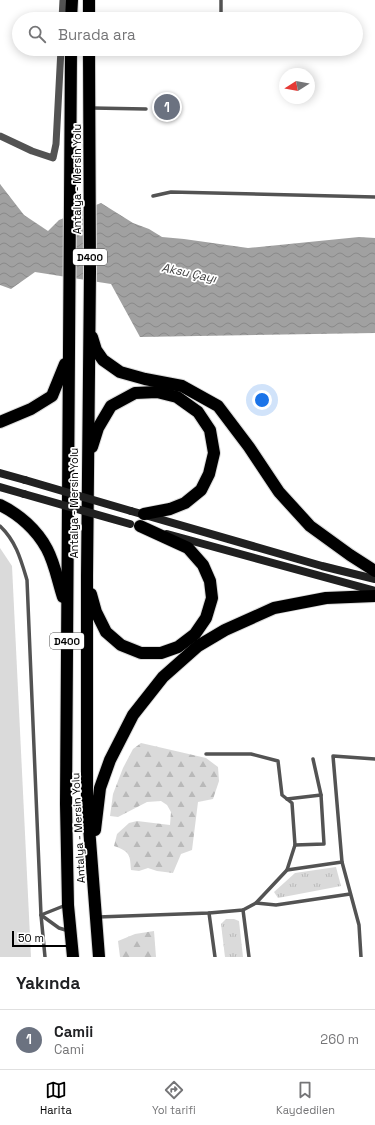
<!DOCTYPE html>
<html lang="tr">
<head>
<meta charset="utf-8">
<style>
	body { margin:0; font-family:"Space Grotesk",sans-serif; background:#f2f2f2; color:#202124 }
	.compass { position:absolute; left:279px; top:68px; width:36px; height:36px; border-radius:50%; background:#fff; box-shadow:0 2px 10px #0003; rotate:259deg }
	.scale { position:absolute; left:12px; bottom:10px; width:59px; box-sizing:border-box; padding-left:4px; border:2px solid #000; border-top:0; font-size:11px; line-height:14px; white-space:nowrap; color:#000; -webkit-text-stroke:3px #fff; paint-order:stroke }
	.you { position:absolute; left:262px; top:400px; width:14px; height:14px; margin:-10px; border:3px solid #fff; border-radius:50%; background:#1a73e8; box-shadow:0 0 0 6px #1a73e833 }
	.badge { display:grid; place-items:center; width:26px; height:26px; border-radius:50%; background:#000; color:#fff; font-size:13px; font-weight:700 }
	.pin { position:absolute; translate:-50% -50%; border:2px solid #fff; box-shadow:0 1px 4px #0006 }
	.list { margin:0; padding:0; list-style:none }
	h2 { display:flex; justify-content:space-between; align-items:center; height:52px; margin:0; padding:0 16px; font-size:17px }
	h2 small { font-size:13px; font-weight:400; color:#757577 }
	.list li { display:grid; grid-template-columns:26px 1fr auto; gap:12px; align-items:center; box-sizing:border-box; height:60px; padding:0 16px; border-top:1px solid #e0e0e0 }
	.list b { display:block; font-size:15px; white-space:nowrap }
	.list p { margin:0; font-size:13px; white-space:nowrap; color:#757577 }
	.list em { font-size:13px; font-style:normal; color:#757577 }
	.icon { flex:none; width:22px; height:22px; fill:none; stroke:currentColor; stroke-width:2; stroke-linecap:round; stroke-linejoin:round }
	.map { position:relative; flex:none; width:375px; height:957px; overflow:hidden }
	.search { position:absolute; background:#fff; box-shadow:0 2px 10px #0003; left:12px; right:12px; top:12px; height:44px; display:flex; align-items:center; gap:10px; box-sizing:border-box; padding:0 14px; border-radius:22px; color:#757577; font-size:15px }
	.sheet { height:112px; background:#fff }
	nav { display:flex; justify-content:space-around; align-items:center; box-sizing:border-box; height:56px; border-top:1px solid #e0e0e0; background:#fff; font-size:11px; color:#757577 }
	nav a { display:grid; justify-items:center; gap:2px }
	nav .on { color:#000 }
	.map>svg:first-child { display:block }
</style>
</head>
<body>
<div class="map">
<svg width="375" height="957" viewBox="0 0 375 957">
	<defs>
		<pattern id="grass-tufts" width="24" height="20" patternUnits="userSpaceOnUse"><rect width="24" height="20" fill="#dadada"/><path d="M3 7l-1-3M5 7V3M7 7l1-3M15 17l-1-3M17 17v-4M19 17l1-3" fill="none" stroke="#b9b9b9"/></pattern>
		<pattern id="forest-firs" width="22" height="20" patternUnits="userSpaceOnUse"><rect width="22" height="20" fill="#dadada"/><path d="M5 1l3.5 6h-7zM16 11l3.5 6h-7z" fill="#b9b9b9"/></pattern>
		<pattern id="water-waves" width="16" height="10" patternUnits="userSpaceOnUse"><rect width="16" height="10" fill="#a1a1a1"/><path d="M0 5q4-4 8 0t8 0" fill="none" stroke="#898989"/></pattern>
	</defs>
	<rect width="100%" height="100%" fill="#fff"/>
	<!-- grass -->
	<g fill="url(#grass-tufts)">
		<polygon points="336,867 341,886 278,898 274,892 295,873"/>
		<polygon points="226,919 234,919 239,921 243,957 225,957 221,924"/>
	</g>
	<!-- forest -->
	<g fill="url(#forest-firs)">
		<path d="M141,743L206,758L218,767L219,781L213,799L198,802L192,850L181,854L173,873L157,871L148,868L139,871L131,870C130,854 130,852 114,846L117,834L129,823L137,821L170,825L171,812L167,805L161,801L147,802L118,817L110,816L113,794L123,768L133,749Z"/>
		<polygon points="154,931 156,957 120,957 118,941 135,934"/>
	</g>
	<!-- green -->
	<polygon fill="#dadada" points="0,548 12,566 31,957 0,957"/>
	<!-- water -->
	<polygon fill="url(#water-waves)" points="0,184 24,215 48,231 59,220 101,203 133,223 149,229 162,237 184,239 248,248 359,237 375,238 375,333 140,337 111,284 35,272 11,289 0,285"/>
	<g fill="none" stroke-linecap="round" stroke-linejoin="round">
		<!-- highway casing -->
		<g stroke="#dbdbdb" stroke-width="14">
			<g id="highway">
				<polyline points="89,0 89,19"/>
				<polyline points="71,19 72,0"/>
				<polyline points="71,49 66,804 68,905 73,957"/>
				<polyline points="89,49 90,271 87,576 87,801 99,957"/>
				<polyline points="92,337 96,350 103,360 120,372 145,379 182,386 218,406 249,447 279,492 310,526 350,555 375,571"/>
				<polyline points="0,422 31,409 52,396 65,364"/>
				<polyline points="92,447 98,428 111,406 135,393 157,392 177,397 198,412 210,430 214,453 209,474 201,490 185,503 170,509 144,514"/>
				<path d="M0,505C19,514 37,530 47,549C55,564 58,582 63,597"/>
				<polyline points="91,594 96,612 106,632 121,645 141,653 161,653 178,647 195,634 206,618 212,598 210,581 203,565 188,548 140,526"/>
				<polyline points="95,830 100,788 110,760 133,715 163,677 198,646 225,630 274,608 326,598 375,596"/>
			</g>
		</g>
		<!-- lane -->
		<g stroke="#535353" stroke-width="3.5">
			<polyline points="221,19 221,0"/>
			<polyline points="92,108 146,109"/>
			<polyline points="153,196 171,192 375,197"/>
			<path d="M0,526C16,541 21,560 27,580L41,915L45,957"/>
			<polyline points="206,754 251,754 278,761 282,795 292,803 295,845 287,870"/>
			<polyline points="313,759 321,795"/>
			<polyline points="287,799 321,795 324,844 295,845"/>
			<polyline points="256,903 276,905 350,894"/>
			<polyline points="243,910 249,957"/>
			<polyline points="209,913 215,957"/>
			<polyline points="41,915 59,928 69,931"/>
			<polyline points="41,915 66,905"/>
			<polyline points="98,917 209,913 243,910 256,903 287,870 342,862"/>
			<polyline points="361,957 359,925 342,862 333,756 375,759"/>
		</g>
		<!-- street -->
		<g stroke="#535353" stroke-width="7">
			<polyline points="62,19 63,0"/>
			<polyline points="0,136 32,151 53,158 56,144 61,49"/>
		</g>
		<!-- secondary -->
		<g stroke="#202020" stroke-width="8">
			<polyline points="0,473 25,480"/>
			<polyline points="0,487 24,494"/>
			<polyline points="131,511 322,566 375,579"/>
			<polyline points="167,534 375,591"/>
		</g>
		<!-- highway -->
		<use href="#highway" stroke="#000" stroke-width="12"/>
		<!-- secondary-bridge -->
		<g stroke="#202020" stroke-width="8">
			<polyline points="25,480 131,511"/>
			<polyline points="24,494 130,524"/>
		</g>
	</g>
	<g text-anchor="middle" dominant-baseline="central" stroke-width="3.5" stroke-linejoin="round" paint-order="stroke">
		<!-- shield labels -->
		<g fill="#fff" stroke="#4c4c4c" stroke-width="1">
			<rect x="73" y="249" width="34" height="16" rx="3"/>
			<rect x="50" y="633" width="34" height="16" rx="3"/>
		</g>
		<g font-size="10" font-weight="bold" fill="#000">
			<text x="90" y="257">D400</text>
			<text x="67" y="641">D400</text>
		</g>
		<!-- street labels -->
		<g font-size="11" fill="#000" stroke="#fff">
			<text transform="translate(77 179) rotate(-90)">Antalya - Mersin Yolu</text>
			<text transform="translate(74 503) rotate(-90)">Antalya - Mersin Yolu</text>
			<text transform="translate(78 828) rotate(-93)">Antalya - Mersin Yolu</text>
		</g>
		<!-- water labels -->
		<g font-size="12" font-style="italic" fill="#424242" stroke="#fff">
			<text transform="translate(189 273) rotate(12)">Aksu Çayı</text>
		</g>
	</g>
</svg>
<svg class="compass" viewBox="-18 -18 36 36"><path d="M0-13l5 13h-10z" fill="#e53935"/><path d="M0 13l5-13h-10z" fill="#757577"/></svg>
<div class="scale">50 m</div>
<div class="you"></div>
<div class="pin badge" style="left:167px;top:107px;background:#6b7280">1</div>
<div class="search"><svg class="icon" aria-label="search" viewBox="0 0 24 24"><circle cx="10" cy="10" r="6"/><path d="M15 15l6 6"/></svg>Burada ara</div>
</div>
<section class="sheet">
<h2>Yakında<small></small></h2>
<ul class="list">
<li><span class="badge" style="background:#6b7280">1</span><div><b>Camii</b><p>Cami</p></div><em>260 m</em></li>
</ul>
</section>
<nav>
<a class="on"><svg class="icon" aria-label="map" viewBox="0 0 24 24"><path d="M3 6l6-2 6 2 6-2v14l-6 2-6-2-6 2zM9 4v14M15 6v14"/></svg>Harita</a>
<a><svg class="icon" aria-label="directions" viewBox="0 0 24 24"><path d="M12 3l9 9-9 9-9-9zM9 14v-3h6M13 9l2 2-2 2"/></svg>Yol tarifi</a>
<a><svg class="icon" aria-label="saved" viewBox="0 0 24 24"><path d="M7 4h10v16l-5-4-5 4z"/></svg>Kaydedilen</a>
</nav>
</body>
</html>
